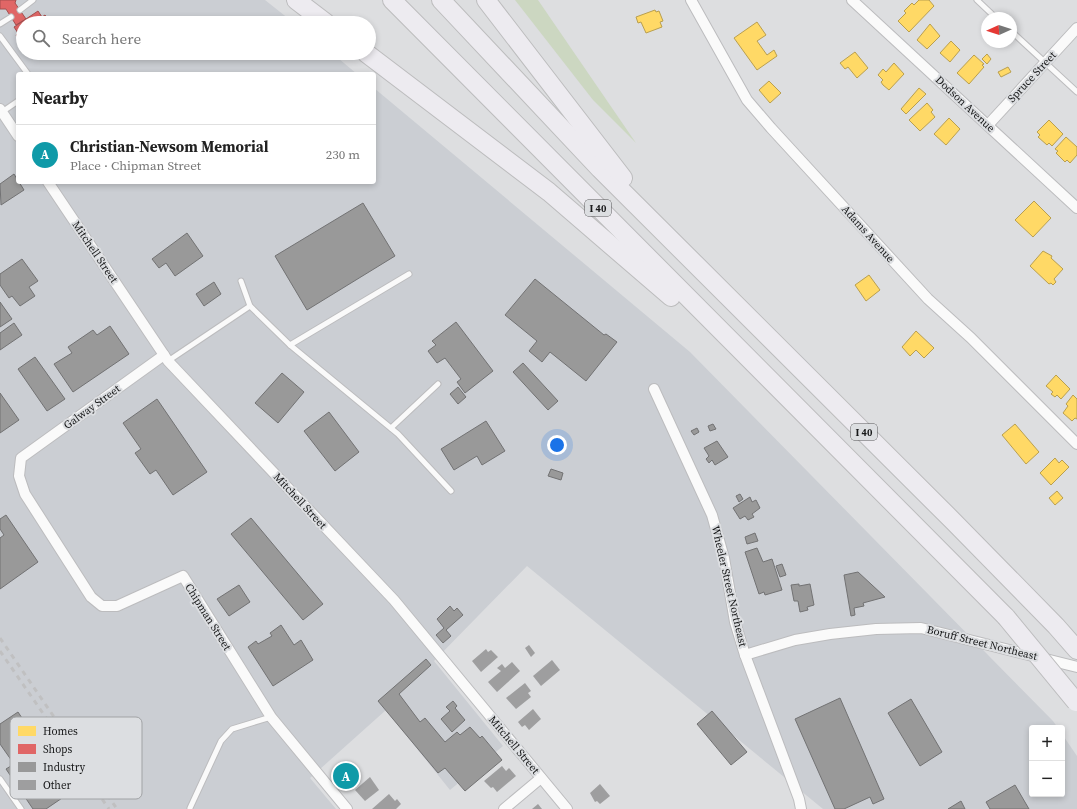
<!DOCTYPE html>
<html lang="en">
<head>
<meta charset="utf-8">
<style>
	body { margin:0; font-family:"Source Serif 4",serif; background:#f2f2f2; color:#222 }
	.controls { position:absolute; right:12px; bottom:12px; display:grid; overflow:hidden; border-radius:4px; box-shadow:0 2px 6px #0003 }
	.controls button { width:36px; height:36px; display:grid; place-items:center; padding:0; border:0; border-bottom:1px solid #e0e0e0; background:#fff; color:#222; font:20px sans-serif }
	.compass { position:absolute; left:981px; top:12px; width:36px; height:36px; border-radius:50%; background:#fff; box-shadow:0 2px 6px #0003; rotate:267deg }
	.you { position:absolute; left:557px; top:445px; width:14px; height:14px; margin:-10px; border:3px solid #fff; border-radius:50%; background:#1a73e8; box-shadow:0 0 0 6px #1a73e833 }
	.badge { display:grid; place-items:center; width:26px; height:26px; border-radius:50%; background:#b45309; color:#fff; font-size:13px; font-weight:700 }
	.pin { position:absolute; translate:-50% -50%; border:2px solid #fff; box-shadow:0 1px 4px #0006 }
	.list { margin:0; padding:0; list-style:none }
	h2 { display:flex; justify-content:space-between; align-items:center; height:52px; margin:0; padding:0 16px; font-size:17px }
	h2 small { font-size:13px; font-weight:400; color:#767676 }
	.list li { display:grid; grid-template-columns:26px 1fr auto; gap:12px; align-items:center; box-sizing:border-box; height:60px; padding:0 16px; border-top:1px solid #e0e0e0 }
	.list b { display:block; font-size:15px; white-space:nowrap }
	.list p { margin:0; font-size:13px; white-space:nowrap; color:#767676 }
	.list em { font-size:13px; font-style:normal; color:#767676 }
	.icon { flex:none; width:22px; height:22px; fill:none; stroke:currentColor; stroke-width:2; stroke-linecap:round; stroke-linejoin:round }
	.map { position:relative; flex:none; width:1077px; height:809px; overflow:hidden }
	.search { position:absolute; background:#fff; box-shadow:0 2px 6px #0003; left:16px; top:16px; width:360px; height:44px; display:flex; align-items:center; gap:10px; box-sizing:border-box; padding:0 14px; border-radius:22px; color:#767676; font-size:15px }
	.panel { position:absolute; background:#fff; box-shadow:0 2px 6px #0003; left:16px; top:72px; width:360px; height:112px; border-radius:4px }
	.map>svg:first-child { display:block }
</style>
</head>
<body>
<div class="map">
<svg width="1077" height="809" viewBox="0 0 1077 809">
	<rect width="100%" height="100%" fill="#dddee0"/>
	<!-- built -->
	<polygon fill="#cbced3" points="0,0 265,0 294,23 23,23 23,53 332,53 357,74 18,74 18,182 374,182 374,88 690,352 1053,721 1058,728 1032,728 1032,794 1062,794 1062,734 1077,756 1077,809 823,809 527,566 434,661 503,746 450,790 386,710 310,778 336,809 0,809"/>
	<!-- green -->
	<polygon fill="#ccd7c1" points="515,0 538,0 636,143 593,100"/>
	<!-- homes -->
	<g fill="#ffd966" stroke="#b99f4f">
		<polygon points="919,0 929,0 934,6 909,32 898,21 906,13 904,11 912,3 914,5"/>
		<polygon points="655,10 656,12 659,11 663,21 660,22 662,27 646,33 641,22 638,23 636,17"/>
		<polygon points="757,22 766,35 757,41 767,55 774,50 777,56 757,70 734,38"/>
		<polygon points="930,24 940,36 927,49 917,40"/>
		<polygon points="951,41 960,50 950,62 940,53"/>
		<polygon points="855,52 868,68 857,78 848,67 845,69 840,63"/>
		<polygon points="987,54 991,59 987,64 982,59"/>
		<polygon points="974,55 984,64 982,65 984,67 969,84 957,73"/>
		<polygon points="894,63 904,74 889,90 883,85 881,82 883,80 878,75 883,69 886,72"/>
		<polygon points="1008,67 1011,72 1001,77 998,72"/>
		<polygon points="769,81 781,93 770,103 759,90"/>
		<polygon points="919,88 926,94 906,114 901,109"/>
		<polygon points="927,103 933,110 931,112 935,117 920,131 909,120"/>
		<polygon points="949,118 960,129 946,145 934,134"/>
		<polygon points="1049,120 1063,134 1052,146 1049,143 1047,145 1038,137 1040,135 1037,132"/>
		<polygon points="1066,137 1077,147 1077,155 1070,163 1067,160 1065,162 1056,153 1058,151 1055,149"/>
		<polygon points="1034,201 1051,218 1033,237 1015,220"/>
		<polygon points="1043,251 1052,256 1051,258 1063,269 1054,279 1056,282 1053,285 1051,283 1049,284 1030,266"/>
		<polygon points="869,275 880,290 866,301 855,285"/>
		<polygon points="916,331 934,348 924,358 916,350 910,356 902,347"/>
		<polygon points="1056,375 1070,389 1061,399 1057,395 1055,397 1051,394 1053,392 1046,386"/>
		<polygon points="1073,395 1077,399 1077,419 1075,418 1072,421 1063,413 1068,406 1066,404"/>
		<polygon points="1015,424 1039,452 1026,464 1002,435"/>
		<polygon points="1055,458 1059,463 1062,460 1069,467 1051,485 1040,473"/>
		<polygon points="1057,491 1063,498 1055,505 1049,498"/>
	</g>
	<!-- shops -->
	<g fill="#e06666" stroke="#a44f4f">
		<polygon points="0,0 16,0 15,3 26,19 16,25 6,9 0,9"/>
		<polygon points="38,11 42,17 45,15 51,23 23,23 23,45 16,35 18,33 14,27"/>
	</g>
	<!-- industry -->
	<g fill="#999" stroke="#727273">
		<polygon points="14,174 24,190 1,205 0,184"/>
		<polygon points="363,203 395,256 307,310 275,256"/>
		<polygon points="187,233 203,256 175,276 166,263 159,268 152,259"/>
		<polygon points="22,259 38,281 29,287 35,296 20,306 12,296 9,298 0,285 0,274"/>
		<polygon points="535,279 604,335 606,334 617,342 586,381 550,352 542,362 529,351 537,341 505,315"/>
		<polygon points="214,282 221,294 204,306 196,294"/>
		<polygon points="0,302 12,319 0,327"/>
		<polygon points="456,322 493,371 465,393 457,382 461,379 445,358 437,363 428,351 436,345 432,341"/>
		<polygon points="14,323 22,335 0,350 0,333"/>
		<polygon points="110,326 129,354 73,392 54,364 72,353 68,347 93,330 97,335"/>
		<polygon points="35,357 65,399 47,411 18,369"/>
		<polygon points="523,363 558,401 548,410 513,372"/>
		<polygon points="282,373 304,392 278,423 255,403"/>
		<polygon points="458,387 466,397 458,404 450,394"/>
		<polygon points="0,393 19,420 0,433"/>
		<polygon points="157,399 207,472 173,495 156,470 150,474 135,453 141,449 123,423"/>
		<polygon points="329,412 359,452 335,471 304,431"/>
		<polygon points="486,421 505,451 482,465 477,456 454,470 441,449"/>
		<polygon points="713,424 716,429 710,431 708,426"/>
		<polygon points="697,428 699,432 694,435 691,431"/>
		<polygon points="717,441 728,457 715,465 712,460 709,463 706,459 709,456 704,448"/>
		<polygon points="551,469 563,473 561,480 548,476"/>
		<polygon points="740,494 743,499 739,502 736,496"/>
		<polygon points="750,497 752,502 756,500 760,508 752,514 754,517 748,520 745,516 740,519 733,508"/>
		<polygon points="6,515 38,562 0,589 0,538 4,535 0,529 0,519"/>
		<polygon points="251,518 323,604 303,620 231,534"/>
		<polygon points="755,533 758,541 747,544 745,537"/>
		<polygon points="757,548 763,562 772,559 782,590 765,595 764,592 759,594 745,552"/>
		<polygon points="782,564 786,575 780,577 776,566"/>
		<polygon points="858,572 885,597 863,603 864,606 854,608 855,615 851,616 844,575"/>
		<polygon points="799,584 799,586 810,584 814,605 807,607 808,610 800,612 798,601 794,601 791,585"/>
		<polygon points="239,585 250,602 229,616 217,599"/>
		<polygon points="450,606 454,611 457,608 463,615 446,630 451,636 443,643 436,635 444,628 437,619"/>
		<polygon points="281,625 294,645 301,640 313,660 273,686 248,647 256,641 258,644 272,636 270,633"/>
		<polygon points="426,659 431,665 399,694 420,722 425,718 445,742 457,732 460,735 470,727 480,738 482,736 502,760 465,791 445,768 438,773 378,701"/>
		<polygon points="840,698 884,799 873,804 870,797 844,809 835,809 795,719"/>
		<polygon points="911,699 942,752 920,766 888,713"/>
		<polygon points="453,701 457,706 455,708 465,720 452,732 441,719 450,711 446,707"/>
		<polygon points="712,711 747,752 731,765 697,724"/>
		<polygon points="18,712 71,792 46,809 33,809 6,769 14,764 0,744 0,724"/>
		<polygon points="1015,785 1029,809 990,809 986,802"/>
		<polygon points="961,801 965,809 948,809"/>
	</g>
	<!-- building -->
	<g fill="#9e9e9f">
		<polygon points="529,645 535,653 531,657 525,648"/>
		<polygon points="486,649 488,652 491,650 498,657 481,672 472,661"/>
		<polygon points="552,660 560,670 541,686 533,676"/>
		<polygon points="512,662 520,671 497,692 488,682 501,671 497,668 502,664 505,668"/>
		<polygon points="525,683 531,691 528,693 531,697 516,709 506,698"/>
		<polygon points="533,709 541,719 529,730 525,725 522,727 518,722"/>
		<polygon points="502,766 506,771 509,768 516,776 497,792 493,787 491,788 484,781"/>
		<polygon points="370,777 379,790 365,801 355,790"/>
		<polygon points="600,784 610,796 600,804 597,801 595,802 590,793"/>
		<polygon points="389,794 395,801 397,799 401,804 396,809 372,809"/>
		<polygon points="538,804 542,809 532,809"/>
	</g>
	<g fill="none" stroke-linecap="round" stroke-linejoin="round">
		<!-- service casing -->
		<g stroke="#bcbcbe" stroke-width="7">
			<g id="service">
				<polyline points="977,0 996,18"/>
				<polyline points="20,10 33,0"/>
				<polyline points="0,24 11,17"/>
				<polyline points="1011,31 1077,92"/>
				<polyline points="0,36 28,74"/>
				<polyline points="2,112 18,101"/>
				<polyline points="241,281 250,306 290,345 398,434 451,491"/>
				<polyline points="290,345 409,274"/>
				<polyline points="168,361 250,306"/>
				<polyline points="391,428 438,384"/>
				<polyline points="0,779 21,809"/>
				<polyline points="190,808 221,741 232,729 271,717"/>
			</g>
		</g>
		<!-- minor casing -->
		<g stroke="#bcbcbe" stroke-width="12">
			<g id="minor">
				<polyline points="691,0 747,100 771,128 928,299 971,338 1077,444"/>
				<polyline points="852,0 1077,208"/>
				<polyline points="0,109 18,136"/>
				<polyline points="988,125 1077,28"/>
				<polyline points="48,182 168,361 394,600 567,809"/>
				<polyline points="164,355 21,458 19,476 25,494 91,597 102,606 117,606 183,576 271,717 347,809"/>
				<polyline points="654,389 712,515 724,558 735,622 745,655 799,799 801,809"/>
				<polyline points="745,655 795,640 830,634 876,629 921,628 1077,667"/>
				<polyline points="504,809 541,778"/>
			</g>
		</g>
		<!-- motorway casing -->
		<g stroke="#bcbcbd" stroke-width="20">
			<g id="motorway">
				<polyline points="296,0 326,23"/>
				<polyline points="392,0 1006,617"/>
				<polyline points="441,0 600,169 953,521 1056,626 1077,650"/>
				<polyline points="486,0 623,178"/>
				<polyline points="366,53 549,192 671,297"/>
			</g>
		</g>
		<!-- service -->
		<use href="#service" stroke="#fafafa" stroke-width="5"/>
		<!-- minor -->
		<use href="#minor" stroke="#fafafa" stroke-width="10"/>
		<!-- motorway -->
		<use href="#motorway" stroke="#edebf0" stroke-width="18"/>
		<!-- rail -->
		<g stroke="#c0c0c1" stroke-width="3" stroke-dasharray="5 5" stroke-linecap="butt">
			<polyline points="0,638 117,809"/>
			<polyline points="0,651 109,809"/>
		</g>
		<!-- motorway-bridge casing -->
		<g stroke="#bcbcbd" stroke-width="20" stroke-linecap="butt">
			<polyline id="motorway-bridge" points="1006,617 1076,702"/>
		</g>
		<!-- motorway-bridge -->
		<use href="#motorway-bridge" stroke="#edebf0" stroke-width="18"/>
	</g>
	<g text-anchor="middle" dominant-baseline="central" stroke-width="4" stroke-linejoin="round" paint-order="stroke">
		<!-- shield labels -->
		<g fill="#dcdee1" stroke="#525355" stroke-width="1">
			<rect x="585" y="200" width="26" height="16" rx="3"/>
			<rect x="851" y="424" width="26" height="16" rx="3"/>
		</g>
		<g font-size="10" font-weight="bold" fill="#171819">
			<text x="598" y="208">I 40</text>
			<text x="864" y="432">I 40</text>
		</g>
		<!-- street labels -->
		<g font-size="11" fill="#171819" stroke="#dcdee1">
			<text transform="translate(1032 77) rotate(-47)">Spruce Street</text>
			<text transform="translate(965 104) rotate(43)">Dodson Avenue</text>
			<text transform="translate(868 234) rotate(48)">Adams Avenue</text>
			<text transform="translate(95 252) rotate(56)">Mitchell Street</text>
			<text transform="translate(92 407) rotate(-36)">Galway Street</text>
			<text transform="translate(300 501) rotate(47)">Mitchell Street</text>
			<text transform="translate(729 586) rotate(77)">Wheeler Street Northeast</text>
			<text transform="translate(208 617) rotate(58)">Chipman Street</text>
			<text transform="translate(982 643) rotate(14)">Boruff Street Northeast</text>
			<text transform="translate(514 745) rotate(50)">Mitchell Street</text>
		</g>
	</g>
	<!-- legend -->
	<rect x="10" y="717" width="132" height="82" rx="6" fill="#dcdee1" stroke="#a1a3a5" stroke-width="1"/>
	<rect x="18" y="726" width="18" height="10" fill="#ffd966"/>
	<rect x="18" y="744" width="18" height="10" fill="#e06666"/>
	<rect x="18" y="762" width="18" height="10" fill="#999"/>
	<rect x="18" y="780" width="18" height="10" fill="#9e9e9f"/>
	<g font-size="11" fill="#171819">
		<text x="43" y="735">Homes</text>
		<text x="43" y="753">Shops</text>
		<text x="43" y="771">Industry</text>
		<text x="43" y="789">Other</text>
	</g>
</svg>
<div class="controls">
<button>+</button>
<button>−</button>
</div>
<svg class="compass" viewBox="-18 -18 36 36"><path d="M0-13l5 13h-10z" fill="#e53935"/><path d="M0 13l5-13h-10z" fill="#767676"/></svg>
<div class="you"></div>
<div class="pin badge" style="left:346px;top:776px;background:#0f9aa8">A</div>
<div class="search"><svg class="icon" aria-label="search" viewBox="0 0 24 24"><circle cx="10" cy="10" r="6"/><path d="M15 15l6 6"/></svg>Search here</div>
<section class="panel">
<h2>Nearby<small></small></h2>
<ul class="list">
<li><span class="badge" style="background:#0f9aa8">A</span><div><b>Christian-Newsom Memorial</b><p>Place · Chipman Street</p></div><em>230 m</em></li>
</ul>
</section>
</div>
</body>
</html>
